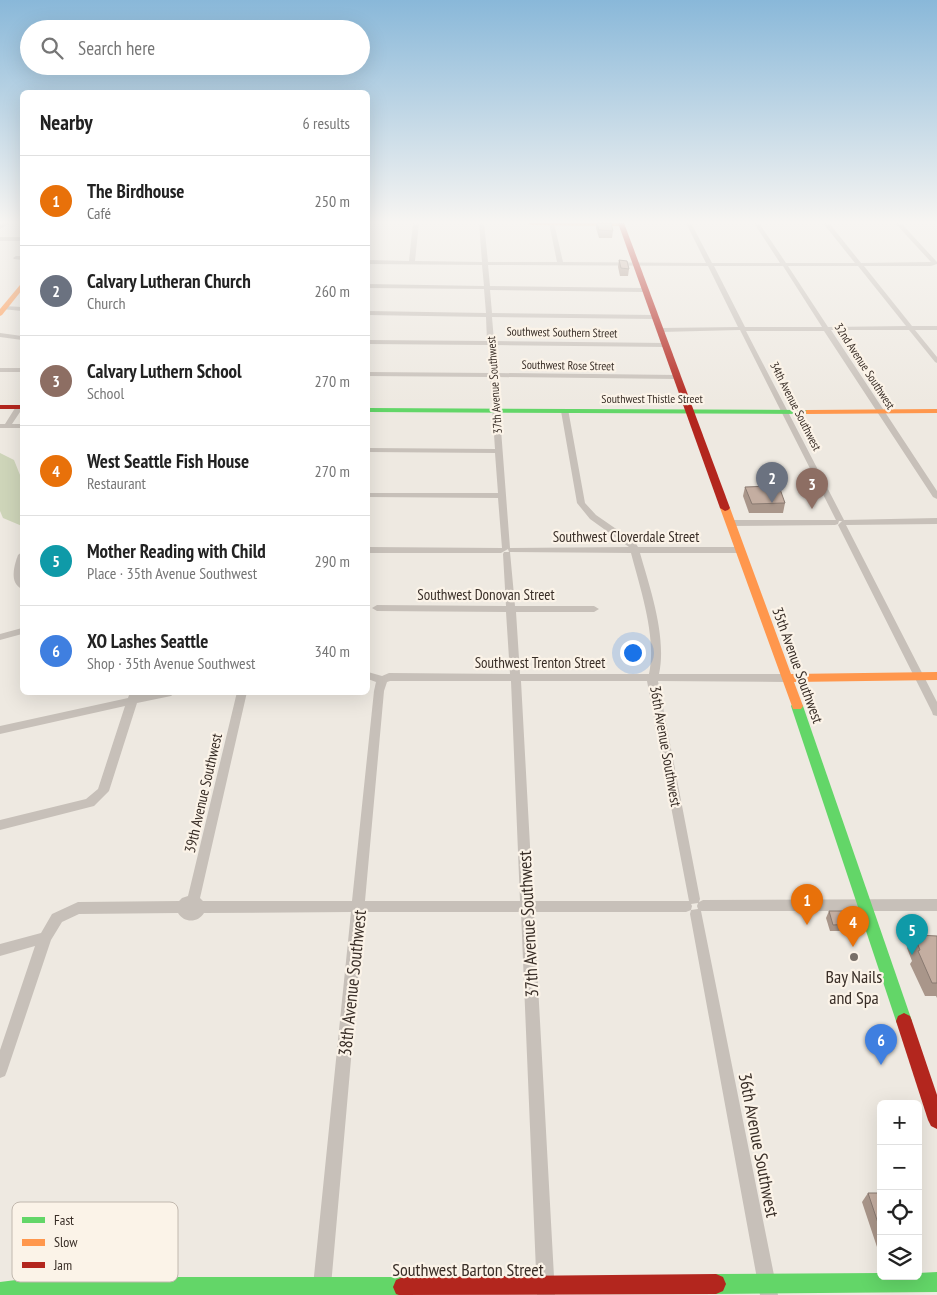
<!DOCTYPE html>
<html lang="en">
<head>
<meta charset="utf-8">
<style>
	body { margin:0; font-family:"PT Sans Narrow",sans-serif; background:#f6f6f6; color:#222 }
	.controls { position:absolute; right:15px; bottom:15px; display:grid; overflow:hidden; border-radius:8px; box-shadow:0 5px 20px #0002 }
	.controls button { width:45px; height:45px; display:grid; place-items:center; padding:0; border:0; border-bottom:1px solid #e0e0e0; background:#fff; color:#222; font:25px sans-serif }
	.you { position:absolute; left:632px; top:652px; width:18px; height:18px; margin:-12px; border:4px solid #fff; border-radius:50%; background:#1a73e8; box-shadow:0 0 0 8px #1a73e833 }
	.badge { display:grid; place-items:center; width:32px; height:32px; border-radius:50%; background:#1a73e8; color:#fff; font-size:16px; font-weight:700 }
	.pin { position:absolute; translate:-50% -41px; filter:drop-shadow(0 1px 2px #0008) }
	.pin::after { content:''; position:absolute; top:26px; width:18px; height:15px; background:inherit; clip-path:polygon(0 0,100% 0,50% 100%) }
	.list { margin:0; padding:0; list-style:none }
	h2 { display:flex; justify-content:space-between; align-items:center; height:65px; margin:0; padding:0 20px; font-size:21px }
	h2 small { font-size:16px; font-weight:400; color:#767676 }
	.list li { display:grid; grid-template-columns:32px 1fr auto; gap:15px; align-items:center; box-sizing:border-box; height:90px; padding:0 20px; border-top:1px solid #e0e0e0 }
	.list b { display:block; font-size:19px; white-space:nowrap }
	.list p { margin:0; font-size:16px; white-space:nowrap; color:#767676 }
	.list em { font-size:16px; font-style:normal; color:#767676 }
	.icon { flex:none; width:28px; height:28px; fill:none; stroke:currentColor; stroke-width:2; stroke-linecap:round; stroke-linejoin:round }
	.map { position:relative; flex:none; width:937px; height:1295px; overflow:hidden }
	.search { position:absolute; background:#fff; box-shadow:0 5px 20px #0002; left:20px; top:20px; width:350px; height:55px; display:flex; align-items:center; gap:12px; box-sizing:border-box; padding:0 18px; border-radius:28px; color:#767676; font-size:19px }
	.panel { position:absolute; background:#fff; box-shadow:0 5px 20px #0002; left:20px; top:90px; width:350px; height:605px; border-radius:8px }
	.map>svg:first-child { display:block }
</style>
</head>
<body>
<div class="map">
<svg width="937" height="1295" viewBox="0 0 937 1295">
	<rect width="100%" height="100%" fill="#eee9e1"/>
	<!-- green -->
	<polygon fill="#ced5b9" points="0,453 14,460 22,480 22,526 3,518 0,511"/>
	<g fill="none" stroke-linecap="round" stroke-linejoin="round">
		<!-- street -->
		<g fill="#c7c0b9" fill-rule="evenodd">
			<polygon points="3,223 9,223 0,229 0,225"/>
			<path d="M413,223H419L415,261L482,262L479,223H484L488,262H557L549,223H554L563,262L706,263L686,223H691L712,263H780L754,223H759L786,263H855L823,223H829L861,263L931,262L895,223H901L937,262V264L931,266H864L912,326H937V330H915L937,357V363L935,362L909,330H831L937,491V499L933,497L824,331H746L844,520L937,518V524L846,525L937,702V716L933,715L932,712L838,525L842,521H839L838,524L835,525L730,526L726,523L730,520H836L740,330L660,332L657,330L660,328L738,327L708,266L488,265L490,286L644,288L647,290L644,292L490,290L492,313L655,315L658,317L655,319L492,317L494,341L666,343L669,345L666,347L494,345L497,373L678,375L681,377L678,379L497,377L510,548L629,547L590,519L577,503L561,411L562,409H568L585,503L596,515L635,542L638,547H740L744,550L740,553H640C650,588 667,637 659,674H787L792,678L787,682L658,681L700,899L699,902L703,900L937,899V911H701L778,1295H760L690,914L691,910L698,909L697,906L698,903L691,904L692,906L691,910L686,912H534L555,1295H537L521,912H364L331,1286L328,1292L322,1295L316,1292L313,1286L351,912L204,913C198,923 184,923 178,913L79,914L62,922L51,940L7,1071L5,1076L0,1078V1050L35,946L0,956V944L41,933L52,914L78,902L179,901L182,898L188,896L237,692H247L200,898L203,901H352L374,691L376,682L368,679V672L382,676L389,673L510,674L506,612L377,611L372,608L377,605L506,606L503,554L504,552H509L508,549L501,553H368V547L502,548L498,498L368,497V493H498L495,453L368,452V448L495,449L490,377L368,376V372L490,373L488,345L368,344V340L487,341L486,317L368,315V311L486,313L484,289L368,288V284L484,286L482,265L368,264V260L409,261ZM714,266H783L822,327H745ZM788,266H858L906,326L828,327ZM510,552L631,553C640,588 657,637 649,674H520L516,612H594L599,609L594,606H515ZM390,681H511L520,901H365L384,691L387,682ZM521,681H647L689,901H533Z"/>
			<rect x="0" y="237" width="22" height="4"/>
			<polygon points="16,256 22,256 22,260 14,259 13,258"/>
			<polygon points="4,306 22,307 22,311 2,309 2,307"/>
			<polygon points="0,333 22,336 22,340 0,337"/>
			<rect x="0" y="368" width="22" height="4"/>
			<polygon points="17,405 22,405 22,409 12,424 22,424 22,428 0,428 0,424 5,424"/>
			<path d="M22,552V589C9,583 14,566 18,555Z"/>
			<polygon points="22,628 22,634 0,640 0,634"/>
			<polygon points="130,692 140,692 139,695 152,692 176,692 171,696 137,703 109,791 94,806 0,830 0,820 86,799 98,789 125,706 0,734 0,726 128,698"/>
		</g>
		<!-- fast -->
		<g fill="#63d668" fill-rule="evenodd">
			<polygon points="368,408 807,410 811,412 807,414 368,412"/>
			<polygon points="797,702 801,703 803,706 912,1021 910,1026 904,1029 898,1026 896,1021 791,706 793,703"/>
			<polygon points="937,1272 937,1292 716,1294 709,1291 706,1284 709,1277 716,1274 881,1273 881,1276 918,1276 918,1273"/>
			<polygon points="103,1277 403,1277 410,1280 413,1287 410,1294 407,1295 0,1295 0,1282 24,1279"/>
		</g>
		<!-- slow -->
		<g fill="#ff974d" fill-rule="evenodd">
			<polygon points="528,223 623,223 624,224 621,226 531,225"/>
			<polygon points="22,284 22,290 2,315 0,316 0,309 20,285"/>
			<polygon points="937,409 937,413 807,414 803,412 807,410"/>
			<polygon points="725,505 730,508 791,674 937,672 937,680 794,682 803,706 801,709 793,709 720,508"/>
		</g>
		<!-- jam -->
		<g fill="#b3261e" fill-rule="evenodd">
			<polygon points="618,223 624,223 730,508 728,510 725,511 720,508"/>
			<rect x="0" y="405" width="22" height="4"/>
			<polygon points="904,1013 910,1016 912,1021 937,1095 937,1129 931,1126 928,1120 896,1021 898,1016"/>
			<polygon points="716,1274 723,1277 726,1284 723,1291 716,1294 399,1295 396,1294 393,1287 396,1280 403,1277"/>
		</g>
	</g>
	<!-- wall -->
	<g fill="#a9968a">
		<polygon points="596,223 611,223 613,231 612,238 599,238 596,228"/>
		<polygon points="619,260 629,269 628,276 620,276 618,267"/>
		<polygon points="745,487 785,503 783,513 749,513 743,496"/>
		<polygon points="829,911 852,924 849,931 830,931 826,918"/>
		<polygon points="914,935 937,936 937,998 936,996 925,996 910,964 912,961 907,948"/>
		<polygon points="868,1193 881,1193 881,1259 862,1202"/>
	</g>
	<!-- building -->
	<g fill="#c4aea1" stroke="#897a71">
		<polygon points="597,223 611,223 613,231 599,230"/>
		<polygon points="619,260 627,261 629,269 621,268"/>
		<polygon points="773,486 780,489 785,503 752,504 745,487"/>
		<polygon points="829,911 847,911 852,924 833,925"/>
		<polygon points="914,935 937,936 937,983 932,983 918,951 920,950"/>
		<polygon points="868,1193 881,1193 881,1232"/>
	</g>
	<!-- sky -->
	<linearGradient id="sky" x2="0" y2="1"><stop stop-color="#89b8d9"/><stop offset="0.55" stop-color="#f7f5f2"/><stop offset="1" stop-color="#f7f5f2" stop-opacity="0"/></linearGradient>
	<rect width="937" height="404" fill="url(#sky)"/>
	<!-- markers -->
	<circle fill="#786f68" stroke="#fbf3e8" stroke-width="2" cx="854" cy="957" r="5"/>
	<g text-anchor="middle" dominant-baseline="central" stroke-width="4.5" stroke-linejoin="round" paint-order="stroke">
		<!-- far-street labels -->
		<g font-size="12" fill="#392e27" stroke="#fbf3e8">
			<text transform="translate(562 332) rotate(1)">Southwest Southern Street</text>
			<text transform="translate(568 365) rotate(1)">Southwest Rose Street</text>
			<text transform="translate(865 366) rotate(57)">32nd Avenue Southwest</text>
			<text transform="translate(494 385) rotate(-94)">37th Avenue Southwest</text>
			<text x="652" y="398">Southwest Thistle Street</text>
			<text transform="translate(796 406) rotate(63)">34th Avenue Southwest</text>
		</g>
		<!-- street labels -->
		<g font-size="15" fill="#392e27" stroke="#fbf3e8">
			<text x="626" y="536">Southwest Cloverdale Street</text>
			<text x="486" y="594">Southwest Donovan Street</text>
			<text x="540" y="662">Southwest Trenton Street</text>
			<text transform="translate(798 665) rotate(70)">35th Avenue Southwest</text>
			<text transform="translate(666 746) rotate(80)">36th Avenue Southwest</text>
			<text transform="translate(203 793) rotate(-77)">39th Avenue Southwest</text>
		</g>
		<!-- near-street labels -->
		<g font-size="18" fill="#392e27" stroke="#fbf3e8">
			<text transform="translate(528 924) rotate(-93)">37th Avenue Southwest</text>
			<text transform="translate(352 983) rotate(-84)">38th Avenue Southwest</text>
			<text transform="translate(759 1145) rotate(79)">36th Avenue Southwest</text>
			<text x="468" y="1269">Southwest Barton Street</text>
		</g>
		<!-- near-poi labels -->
		<g font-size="18" fill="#392e27" stroke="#fbf3e8">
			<text x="854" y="976">Bay Nails<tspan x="854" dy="21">and Spa</tspan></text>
		</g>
	</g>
	<!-- legend -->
	<rect x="12" y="1202" width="166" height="80" rx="8" fill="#fbf3e8" stroke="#c1b8ae" stroke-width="1"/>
	<rect x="22" y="1217" width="23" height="6" fill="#63d668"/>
	<rect x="22" y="1239" width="23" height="7" fill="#ff974d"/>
	<rect x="22" y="1262" width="23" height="6" fill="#b3261e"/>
	<g font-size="14" fill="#392e27">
		<text x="54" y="1225">Fast</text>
		<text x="54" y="1247">Slow</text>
		<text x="54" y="1270">Jam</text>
	</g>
</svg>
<div class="controls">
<button>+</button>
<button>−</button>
<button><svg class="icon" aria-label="locate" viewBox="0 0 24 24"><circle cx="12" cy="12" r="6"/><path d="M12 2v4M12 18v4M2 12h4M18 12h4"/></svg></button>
<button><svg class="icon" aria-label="layers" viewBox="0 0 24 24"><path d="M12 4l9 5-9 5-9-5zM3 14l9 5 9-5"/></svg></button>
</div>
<div class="you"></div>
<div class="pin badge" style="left:807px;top:925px;background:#e8710a">1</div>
<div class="pin badge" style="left:772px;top:503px;background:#6b7280">2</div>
<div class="pin badge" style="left:812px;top:509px;background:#8d6e63">3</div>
<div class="pin badge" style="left:853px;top:947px;background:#e8710a">4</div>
<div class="pin badge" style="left:912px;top:955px;background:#0f9aa8">5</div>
<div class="pin badge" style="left:881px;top:1065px;background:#3f7fe0">6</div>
<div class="search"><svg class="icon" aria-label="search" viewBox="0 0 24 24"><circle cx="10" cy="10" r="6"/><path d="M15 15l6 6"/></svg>Search here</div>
<section class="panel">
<h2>Nearby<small>6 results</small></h2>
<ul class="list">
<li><span class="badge" style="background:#e8710a">1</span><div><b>The Birdhouse</b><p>Café</p></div><em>250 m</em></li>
<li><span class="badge" style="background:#6b7280">2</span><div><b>Calvary Lutheran Church</b><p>Church</p></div><em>260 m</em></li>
<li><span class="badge" style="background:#8d6e63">3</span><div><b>Calvary Luthern School</b><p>School</p></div><em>270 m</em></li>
<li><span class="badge" style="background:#e8710a">4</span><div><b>West Seattle Fish House</b><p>Restaurant</p></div><em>270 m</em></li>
<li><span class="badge" style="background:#0f9aa8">5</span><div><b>Mother Reading with Child</b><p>Place · 35th Avenue Southwest</p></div><em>290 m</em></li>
<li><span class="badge" style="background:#3f7fe0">6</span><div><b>XO Lashes Seattle</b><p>Shop · 35th Avenue Southwest</p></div><em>340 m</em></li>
</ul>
</section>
</div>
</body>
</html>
